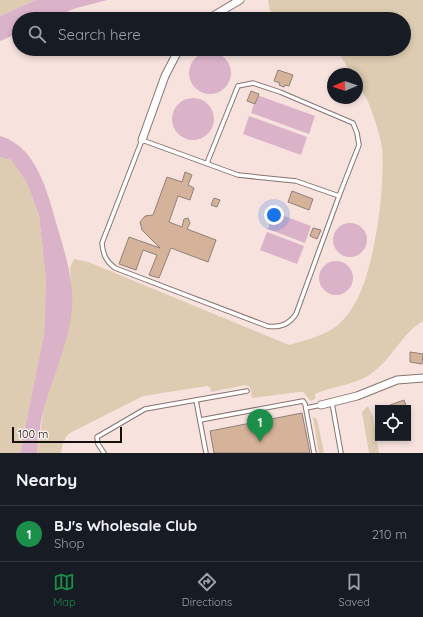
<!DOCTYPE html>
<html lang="en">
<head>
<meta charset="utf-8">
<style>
	body { margin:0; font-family:Quicksand,sans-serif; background:#242831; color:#f1f3f6 }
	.controls { position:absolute; right:12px; bottom:12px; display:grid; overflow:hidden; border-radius:0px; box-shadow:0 2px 6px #0003 }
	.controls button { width:36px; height:36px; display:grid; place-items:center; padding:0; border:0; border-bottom:1px solid #363941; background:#171b24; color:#f1f3f6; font:20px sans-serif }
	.compass { position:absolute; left:327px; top:68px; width:36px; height:36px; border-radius:50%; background:#171b24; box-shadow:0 2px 6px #0003; rotate:268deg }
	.scale { position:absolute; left:12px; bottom:10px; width:110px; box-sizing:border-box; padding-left:4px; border:2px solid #150f0d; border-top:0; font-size:11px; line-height:14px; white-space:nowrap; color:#150f0d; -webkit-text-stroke:3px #fef2ef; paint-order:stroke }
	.you { position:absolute; left:274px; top:215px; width:14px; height:14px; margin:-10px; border:3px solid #fff; border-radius:50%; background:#1a73e8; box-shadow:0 0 0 6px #1a73e833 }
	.badge { display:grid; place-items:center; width:26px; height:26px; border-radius:50%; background:#1b8e49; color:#fff; font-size:13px; font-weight:700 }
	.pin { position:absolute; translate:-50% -33px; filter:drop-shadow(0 1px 2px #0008) }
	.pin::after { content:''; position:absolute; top:21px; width:14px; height:12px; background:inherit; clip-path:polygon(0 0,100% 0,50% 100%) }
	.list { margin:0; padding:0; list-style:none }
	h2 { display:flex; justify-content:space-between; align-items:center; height:52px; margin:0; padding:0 16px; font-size:17px }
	h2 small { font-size:13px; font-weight:400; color:#9ea1a6 }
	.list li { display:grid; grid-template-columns:26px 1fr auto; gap:12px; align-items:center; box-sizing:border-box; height:56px; padding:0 16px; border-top:1px solid #363941 }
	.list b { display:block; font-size:15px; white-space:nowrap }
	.list p { margin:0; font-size:13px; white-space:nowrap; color:#9ea1a6 }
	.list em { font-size:13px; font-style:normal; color:#9ea1a6 }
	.icon { flex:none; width:22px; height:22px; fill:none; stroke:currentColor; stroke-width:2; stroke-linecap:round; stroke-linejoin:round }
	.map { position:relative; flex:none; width:423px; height:453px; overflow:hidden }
	.search { position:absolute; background:#171b24; box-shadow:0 2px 6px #0003; left:12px; right:12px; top:12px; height:44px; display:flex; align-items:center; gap:10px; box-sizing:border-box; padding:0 14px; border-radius:22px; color:#9ea1a6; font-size:15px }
	.sheet { height:108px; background:#171b24 }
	nav { display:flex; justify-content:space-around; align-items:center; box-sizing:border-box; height:56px; border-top:1px solid #363941; background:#171b24; font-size:11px; color:#9ea1a6 }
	nav a { display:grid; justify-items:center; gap:2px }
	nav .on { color:#1b8e49 }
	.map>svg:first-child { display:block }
</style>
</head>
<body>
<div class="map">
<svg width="423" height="453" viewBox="0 0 423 453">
	<rect width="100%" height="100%" fill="#f7e2de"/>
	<!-- green -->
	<g fill="#ddccb1">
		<polygon points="0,0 36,0 0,16"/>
		<path d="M268,0H423V321C401,334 393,358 372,373C356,385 333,386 315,394V399L311,401L303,392H298L252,398L250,387L245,385L211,392L210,387L207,386L143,396L68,434L63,443L61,453H37L44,407L64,343L72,310L70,268L74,259L88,262L289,345C306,340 325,336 339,324C352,312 361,294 366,277C377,243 385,184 382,148C380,134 374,117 369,104C364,92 357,88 357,74H352L336,49H404V19H290L270,11Z"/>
		<polygon points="0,157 11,160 27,183 39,215 46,280 44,334 20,453 0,453"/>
		<polygon points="368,406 373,416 379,453 369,453 362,412"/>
		<polygon points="313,417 317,419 324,453 319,453"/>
	</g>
	<!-- water -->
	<g fill="#dab3c9">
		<polygon points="36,0 107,0 73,9 50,19 19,19 19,33 0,41 0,16"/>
		<circle cx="210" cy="73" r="21"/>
		<polygon points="257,95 315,116 309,134 251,113"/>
		<circle cx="193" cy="119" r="21"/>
		<polygon points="249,116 307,137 301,155 243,134"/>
		<path d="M0,136C37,146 48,194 57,226C65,253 74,280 72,309C70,338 53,377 45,405C40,420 39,437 37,453H20L44,334L46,280L39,215L27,183L11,160L0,157Z"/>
		<polygon points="274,212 311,226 305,243 268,229"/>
		<circle cx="350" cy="240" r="17"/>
		<polygon points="267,232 304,246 297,264 260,250"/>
		<circle cx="336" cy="278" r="17"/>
	</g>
	<!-- building -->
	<g fill="#d5b29a" stroke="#908178">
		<polygon points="278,70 293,75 289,86 285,85 284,87 279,85 280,83 274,81"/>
		<polygon points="251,91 259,94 255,104 247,101"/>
		<polygon points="185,172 192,175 188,185 194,188 190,200 178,196 169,222 182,227 184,219 188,218 190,223 187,229 216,240 208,262 171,248 159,278 149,275 157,255 143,250 136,270 119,264 129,237 160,248 142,230 140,222 145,216 153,215 167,177 182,182"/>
		<polygon points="292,191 313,199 309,210 288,202"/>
		<polygon points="214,198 220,200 217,207 211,205"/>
		<polygon points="313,228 321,230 317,239 310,236"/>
		<polygon points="410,352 423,354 422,364 410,362"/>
		<polygon points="404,400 407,408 385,408 385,407"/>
		<polygon points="302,413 310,453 214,453 210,431"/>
	</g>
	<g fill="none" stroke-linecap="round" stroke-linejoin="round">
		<!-- lane casing -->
		<g stroke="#857470" stroke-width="5.5">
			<g id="lane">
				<path d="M142,140L238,175L296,181L339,196L296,314C289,325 279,328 267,326L115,268C106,261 103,255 102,243Z"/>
				<polyline points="207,163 238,86 253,83 280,92 353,123 357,133 359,145 339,196"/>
				<polyline points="196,400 206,453"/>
				<polyline points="332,403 341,453"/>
				<polyline points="306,408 321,405"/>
				<polyline points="200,420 303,401 305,404 314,453"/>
				<polyline points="104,453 98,444 97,437 145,409 247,391"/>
			</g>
		</g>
		<!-- street casing -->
		<g stroke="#857470" stroke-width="9">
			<g id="street">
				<polyline points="208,19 240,0"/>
				<polyline points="142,140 165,76 179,49"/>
				<polyline points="321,405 357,396 397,380 423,378"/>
			</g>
		</g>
		<!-- lane -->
		<use href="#lane" stroke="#fff" stroke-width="3.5"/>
		<!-- street -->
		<use href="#street" stroke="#fff" stroke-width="7"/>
	</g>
</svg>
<div class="controls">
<button><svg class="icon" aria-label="locate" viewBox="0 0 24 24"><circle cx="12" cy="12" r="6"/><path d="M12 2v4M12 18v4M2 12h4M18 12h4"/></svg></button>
</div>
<svg class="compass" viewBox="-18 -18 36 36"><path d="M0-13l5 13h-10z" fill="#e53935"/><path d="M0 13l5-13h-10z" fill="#9ea1a6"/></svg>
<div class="scale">100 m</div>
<div class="you"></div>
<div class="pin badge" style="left:260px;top:442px">1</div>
<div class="search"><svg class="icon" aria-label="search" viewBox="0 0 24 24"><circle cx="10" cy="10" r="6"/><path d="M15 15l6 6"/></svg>Search here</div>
</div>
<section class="sheet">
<h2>Nearby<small></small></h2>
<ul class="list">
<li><span class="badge">1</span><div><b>BJ's Wholesale Club</b><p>Shop</p></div><em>210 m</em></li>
</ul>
</section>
<nav>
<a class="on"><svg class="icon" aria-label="map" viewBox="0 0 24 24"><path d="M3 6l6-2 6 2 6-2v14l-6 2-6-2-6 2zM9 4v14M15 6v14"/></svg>Map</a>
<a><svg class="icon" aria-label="directions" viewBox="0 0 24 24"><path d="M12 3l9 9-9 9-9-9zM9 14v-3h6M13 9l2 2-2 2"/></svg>Directions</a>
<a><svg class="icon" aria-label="saved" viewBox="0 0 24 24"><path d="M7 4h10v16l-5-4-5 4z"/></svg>Saved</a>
</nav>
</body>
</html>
